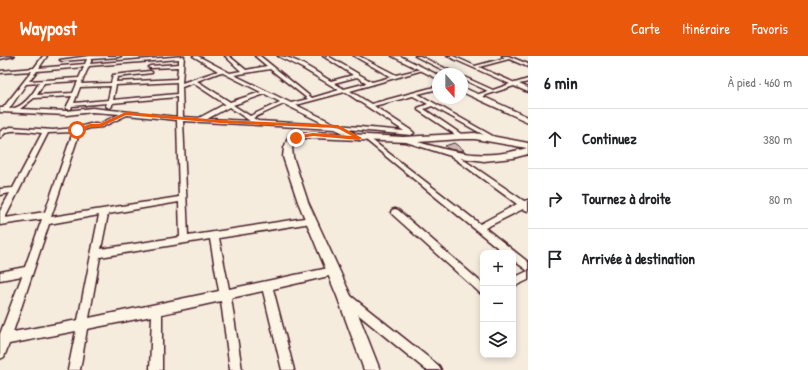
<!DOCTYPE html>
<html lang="fr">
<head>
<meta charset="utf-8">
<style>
	body { margin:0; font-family:"Patrick Hand",sans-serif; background:#f2f2f2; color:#202124 }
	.controls { position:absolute; right:12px; bottom:12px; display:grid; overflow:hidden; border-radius:8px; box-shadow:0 2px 6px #0003 }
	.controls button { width:36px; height:36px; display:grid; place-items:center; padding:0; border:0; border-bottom:1px solid #e0e0e0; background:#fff; color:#202124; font:20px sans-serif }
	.compass { position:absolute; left:432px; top:12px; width:36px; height:36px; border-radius:50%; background:#fff; box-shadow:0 2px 6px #0003; rotate:159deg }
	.stop { position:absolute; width:12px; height:12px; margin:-9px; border:3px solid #ea580c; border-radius:50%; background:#fff }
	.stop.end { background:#ea580c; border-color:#fff; box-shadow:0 1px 4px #0008 }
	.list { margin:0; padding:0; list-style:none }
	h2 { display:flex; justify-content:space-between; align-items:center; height:52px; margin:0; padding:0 16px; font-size:17px }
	h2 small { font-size:13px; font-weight:400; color:#757577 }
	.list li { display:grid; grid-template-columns:26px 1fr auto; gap:12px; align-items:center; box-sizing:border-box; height:60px; padding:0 16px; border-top:1px solid #e0e0e0 }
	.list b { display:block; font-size:15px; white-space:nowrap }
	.list em { font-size:13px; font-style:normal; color:#757577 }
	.icon { flex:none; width:22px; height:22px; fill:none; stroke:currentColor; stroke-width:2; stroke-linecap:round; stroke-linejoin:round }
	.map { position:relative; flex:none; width:528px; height:314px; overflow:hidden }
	header { display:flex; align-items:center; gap:24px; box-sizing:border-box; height:56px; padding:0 20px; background:#ea580c; color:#fff }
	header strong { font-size:19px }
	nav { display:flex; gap:22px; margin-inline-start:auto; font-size:14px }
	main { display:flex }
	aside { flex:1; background:#fff }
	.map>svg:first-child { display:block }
</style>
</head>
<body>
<header>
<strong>Waypost</strong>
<nav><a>Carte</a><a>Itinéraire</a><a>Favoris</a></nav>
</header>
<main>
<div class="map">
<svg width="528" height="314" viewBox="0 0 528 314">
	<rect width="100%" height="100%" fill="#f5ecde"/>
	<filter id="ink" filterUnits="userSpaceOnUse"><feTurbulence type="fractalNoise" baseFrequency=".025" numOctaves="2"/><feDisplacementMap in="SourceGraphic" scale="8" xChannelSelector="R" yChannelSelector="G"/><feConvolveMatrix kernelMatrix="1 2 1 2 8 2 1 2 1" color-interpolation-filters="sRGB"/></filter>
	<g filter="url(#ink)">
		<!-- building -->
		<polygon fill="#cab9b1" stroke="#4a1f2b" points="454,87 464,94 461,95 449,93 445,90"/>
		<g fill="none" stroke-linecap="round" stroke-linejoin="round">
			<!-- street casing -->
			<g stroke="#4a1f2b" stroke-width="3">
				<g id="street">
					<polygon points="14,0 0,3 0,1"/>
					<path d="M43,0H47L39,12L85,8L87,3L62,5L60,4L89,0H121L119,1L92,3L90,8L184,0L182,27L218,15L193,0H198L230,17L241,15L225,0H229L246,14L267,10L255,0H260L312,42L339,34L302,12L278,0C294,0 317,17 331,25L353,19L323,0H328L372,26L391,21L354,0H359L396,19L421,13L423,14L350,35L371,48L438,30V33L418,38L498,83L497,84H493L432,50L424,53L464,80L463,81H459L418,54V52L428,48L413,40L374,50L412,75L414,77L411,79L346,73L361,81L362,82L359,84L335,73L183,65L188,180L311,161L314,162L315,164L314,166L311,167L219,182L229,233L333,211L336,212L338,215L336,218L333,219L273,233L294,314H282L263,235L231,242L242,314H230L221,245L162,258V314H150L152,260L87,273L80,314H68L76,275L9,288L4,301L0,303V278L22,220L0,224V216L25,211L42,163L0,169V155L10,137L0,139V133L13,132L42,77C35,76 14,73 7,76C4,77 3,80 0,82V76L2,74L11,71L53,74L76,72L90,68H99L120,58L92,56L67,59L0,56V52H3L32,15L0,17V15L34,12ZM179,3V8L150,10L148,11L150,12L178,11L177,23L116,26L117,21L152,17V16L150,15L113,19L111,27L81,28L89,10ZM84,11L79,22L29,25L37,15ZM270,13L308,43L291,47L234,19ZM221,16L261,36L230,46L197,25ZM357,21L367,27L344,33L334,27ZM78,25L73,37L37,39L44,27ZM177,26V38L113,44L116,29ZM39,27C33,38 22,53 9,53L26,28ZM193,27L225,48L199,62L183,61L182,31ZM111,30L108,44L74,47L80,31ZM345,36L404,75L337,69L296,49ZM265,38L280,46L250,60L233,49ZM72,40L66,52L67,53H71L72,50L107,47L106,50L109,52L112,50V47L177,41V61L92,52L67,55L20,53L34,42ZM284,48L327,69L258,65L253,62ZM229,51L250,65L207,63ZM127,59L177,64L179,141L51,161L80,75L90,72L102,71ZM73,76L45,156L5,162L48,77ZM179,146L180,181L101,193L108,158ZM99,159L78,264L13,276L49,168ZM210,183L219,235L89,262L100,201Z"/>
					<polygon points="415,0 420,0 457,18 451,18"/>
					<polygon points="447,0 453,0 475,10 505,2 502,0 508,0 528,8 528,11 509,3 479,11 515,27 528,23 528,26 519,28 528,32 528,36 514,30 480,41 476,41 476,39 488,35 462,23 462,20 493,34 510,28"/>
					<polygon points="368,81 480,168 517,148 451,100 451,98 455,98 524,145 528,144 528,155 523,153 485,172 528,206 528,224 513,231 513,222 528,215 513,204 513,197 504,197 366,84 365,83"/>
					<polygon points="395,153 398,154 483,228 483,239 480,237 392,158 391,156 392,154"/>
					<polygon points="347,238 351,240 439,310 441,314 426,314 343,246 342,243 343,240"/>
				</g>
			</g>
			<!-- secondary casing -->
			<g stroke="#4a1f2b" stroke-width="3">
				<g id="secondary">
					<polygon points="392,0 400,0 438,19 438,23"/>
					<polygon points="462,31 528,61 528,66 462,36"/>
					<path d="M313,76L403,81L475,77L528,87V98L513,102L484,105L454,101L406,86L313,82H302L295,86L292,92L293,101L308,146L351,240L380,314H364L337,240L298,146L283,101L284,92L288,82L301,77ZM461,83H475L527,92C484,104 460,98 418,86Z"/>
				</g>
			</g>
			<!-- street -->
			<use href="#street" fill="#fcf5e5" fill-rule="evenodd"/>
			<!-- secondary -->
			<use href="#secondary" fill="#fcf5e5" fill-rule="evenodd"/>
		</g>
	</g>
	<!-- route -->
	<polygon fill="#ea580c" points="126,56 220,64 338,69 362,82 359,84 313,80 296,83 294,82 295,80 313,77 352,80 337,72 220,67 126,59 101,71 91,71 77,76 74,74 90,68 99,68"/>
</svg>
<div class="controls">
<button>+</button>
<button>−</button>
<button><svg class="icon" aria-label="layers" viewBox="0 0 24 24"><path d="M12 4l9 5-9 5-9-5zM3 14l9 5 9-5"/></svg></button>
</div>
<svg class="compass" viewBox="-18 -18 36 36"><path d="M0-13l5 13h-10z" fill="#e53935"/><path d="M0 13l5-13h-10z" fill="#757577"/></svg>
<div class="stop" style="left:77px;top:74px"></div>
<div class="stop end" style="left:296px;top:82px"></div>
</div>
<aside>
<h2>6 min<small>À pied · 460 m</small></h2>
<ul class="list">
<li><svg class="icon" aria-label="ahead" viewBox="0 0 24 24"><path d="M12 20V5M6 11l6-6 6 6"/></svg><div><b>Continuez</b></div><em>380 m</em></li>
<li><svg class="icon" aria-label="right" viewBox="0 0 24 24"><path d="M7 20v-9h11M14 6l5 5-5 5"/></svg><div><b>Tournez à droite</b></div><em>80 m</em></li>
<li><svg class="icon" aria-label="arrive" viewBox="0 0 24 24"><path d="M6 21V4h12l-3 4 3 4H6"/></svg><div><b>Arrivée à destination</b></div></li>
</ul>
</aside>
</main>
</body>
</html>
